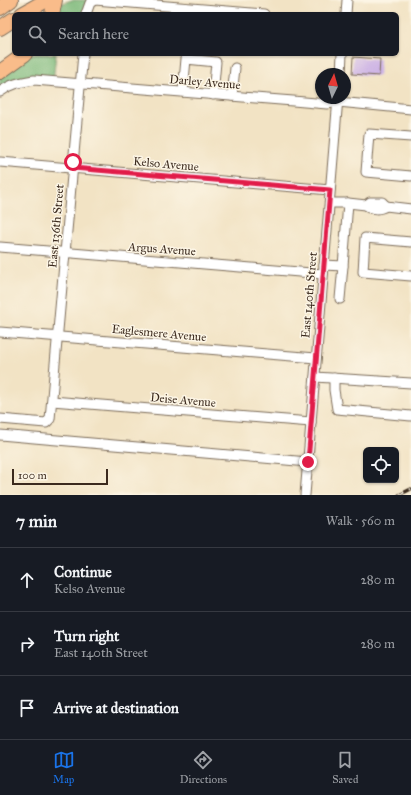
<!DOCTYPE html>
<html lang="en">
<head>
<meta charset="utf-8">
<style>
	body { margin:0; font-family:"IM FELL Great Primer",serif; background:#20242c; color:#f1f3f6 }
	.controls { position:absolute; right:12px; bottom:12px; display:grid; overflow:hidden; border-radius:6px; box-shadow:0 1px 3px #0004 }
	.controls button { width:36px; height:36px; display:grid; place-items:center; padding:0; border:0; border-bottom:1px solid #363941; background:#171b24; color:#f1f3f6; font:20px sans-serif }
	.compass { position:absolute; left:315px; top:68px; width:36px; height:36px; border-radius:50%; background:#171b24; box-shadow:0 1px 3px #0004; rotate:5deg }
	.scale { position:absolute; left:12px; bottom:10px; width:96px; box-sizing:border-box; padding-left:4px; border:2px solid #3b2a1e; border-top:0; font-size:11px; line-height:14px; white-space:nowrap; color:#3b2a1e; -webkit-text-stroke:3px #fcf5e5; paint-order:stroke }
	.stop { position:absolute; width:12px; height:12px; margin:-9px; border:3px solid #e11d48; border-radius:50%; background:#fff }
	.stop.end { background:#e11d48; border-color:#fff; box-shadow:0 1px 4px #0008 }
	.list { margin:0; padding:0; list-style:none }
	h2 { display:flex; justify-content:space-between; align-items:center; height:52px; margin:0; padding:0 16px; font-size:17px }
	h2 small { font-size:13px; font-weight:400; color:#9ea1a6 }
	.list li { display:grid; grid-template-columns:26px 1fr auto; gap:12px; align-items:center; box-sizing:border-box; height:64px; padding:0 16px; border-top:1px solid #363941 }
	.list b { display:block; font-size:15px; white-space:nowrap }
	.list p { margin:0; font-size:13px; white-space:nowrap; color:#9ea1a6 }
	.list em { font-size:13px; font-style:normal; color:#9ea1a6 }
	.icon { flex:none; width:22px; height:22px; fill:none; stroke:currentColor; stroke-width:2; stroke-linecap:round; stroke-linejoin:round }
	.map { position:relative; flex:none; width:411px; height:495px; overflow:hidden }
	.search { position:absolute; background:#171b24; box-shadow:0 1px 3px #0004; left:12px; right:12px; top:12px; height:44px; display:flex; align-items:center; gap:10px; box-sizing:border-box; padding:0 14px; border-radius:6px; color:#9ea1a6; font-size:15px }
	.sheet { height:244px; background:#171b24 }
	nav { display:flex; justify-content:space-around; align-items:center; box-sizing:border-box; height:56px; border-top:1px solid #363941; background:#171b24; font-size:11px; color:#9ea1a6 }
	nav a { display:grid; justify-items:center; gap:2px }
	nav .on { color:#1a73e8 }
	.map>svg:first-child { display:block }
</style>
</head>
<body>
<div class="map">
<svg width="411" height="495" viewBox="0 0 411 495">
	<rect width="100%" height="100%" fill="#fcf5e5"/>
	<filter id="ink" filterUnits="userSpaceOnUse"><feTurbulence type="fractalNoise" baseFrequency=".025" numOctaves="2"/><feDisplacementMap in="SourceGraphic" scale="8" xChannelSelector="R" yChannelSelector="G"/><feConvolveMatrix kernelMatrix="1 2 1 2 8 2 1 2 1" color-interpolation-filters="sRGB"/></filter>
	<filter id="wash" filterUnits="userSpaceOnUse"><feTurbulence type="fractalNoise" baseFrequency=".012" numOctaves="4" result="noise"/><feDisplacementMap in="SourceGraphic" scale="16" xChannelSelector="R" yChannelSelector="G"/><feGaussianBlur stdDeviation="0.9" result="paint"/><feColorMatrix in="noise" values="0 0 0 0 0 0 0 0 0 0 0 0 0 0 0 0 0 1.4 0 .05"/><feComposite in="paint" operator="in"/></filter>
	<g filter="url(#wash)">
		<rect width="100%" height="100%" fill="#f2e3c4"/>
		<!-- forest -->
		<g fill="#79b878" stroke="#5a714b">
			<polygon points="72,0 95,0 86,14 52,14 54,6"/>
			<polygon points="25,54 56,54 53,82 34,80 0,92 0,72"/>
		</g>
		<g id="blocks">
			<!-- building -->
			<polygon fill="#c7abe5" points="353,57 380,59 379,76 352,74"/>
		</g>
	</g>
	<g filter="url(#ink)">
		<use href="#blocks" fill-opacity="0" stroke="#7b6b58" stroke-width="1"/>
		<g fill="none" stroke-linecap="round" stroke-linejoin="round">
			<!-- minor casing -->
			<g stroke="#7b6b58" stroke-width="11">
				<g id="minor">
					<polyline points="86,14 90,3 95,0 264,14"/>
					<polyline points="346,14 347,0"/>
					<polyline points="341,74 342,54"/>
					<path d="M0,92C10,84 21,82 34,80L293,101L327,104L338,102L411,109"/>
					<polyline points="183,92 186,59 216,62 213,95"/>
					<polyline points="232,96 235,68"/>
					<polyline points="411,137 369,134 366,172 411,176"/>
					<polyline points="0,162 330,190"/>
					<path d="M370,202H382L386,206C380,210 372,210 366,205Z"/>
					<polyline points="348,203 366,205"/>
					<polyline points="386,206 411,209"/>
					<polyline points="411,242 365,238 363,272 411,276"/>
					<polyline points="0,247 323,274"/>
					<polyline points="324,265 343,266 348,203 330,203"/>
					<polyline points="340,299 343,266"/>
					<polyline points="0,332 316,358"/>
					<polyline points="315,377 411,383"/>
					<polyline points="334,378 334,390 337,409 411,416"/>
					<polyline points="52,401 311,422"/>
					<polyline points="0,419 46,423 50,419 83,54"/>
					<polyline points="0,435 308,462"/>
					<polyline points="305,495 338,98"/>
				</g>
			</g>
			<!-- highway casing -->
			<g stroke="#7b6b58" stroke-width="16">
				<g id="highway">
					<polyline points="0,8 11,0"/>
					<polyline points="22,14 47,0"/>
					<polyline points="52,14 55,0"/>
					<polyline points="0,28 14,19"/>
					<polyline points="0,72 25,54"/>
				</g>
			</g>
			<!-- minor -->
			<use href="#minor" stroke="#fff" stroke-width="9"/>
			<!-- highway -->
			<use href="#highway" stroke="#f9bc8a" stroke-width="14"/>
			<!-- rail casing -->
			<g stroke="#3b2a1e" stroke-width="3.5">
				<polyline id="rail" points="399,495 411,489"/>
			</g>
			<!-- rail -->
			<use href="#rail" stroke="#fcf5e5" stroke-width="2" stroke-dasharray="6" stroke-linecap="butt"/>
		</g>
	</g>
	<g fill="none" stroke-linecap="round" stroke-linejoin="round" filter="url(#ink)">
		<!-- route -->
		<polyline stroke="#e11d48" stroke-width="5" points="73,162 73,168 330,190 308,462"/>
	</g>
	<g text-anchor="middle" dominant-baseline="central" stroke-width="3" stroke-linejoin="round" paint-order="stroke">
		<!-- street labels -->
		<g font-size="12" fill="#3b2a1e" stroke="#fcf5e5">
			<text transform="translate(205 82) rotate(5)">Darley Avenue</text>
			<text transform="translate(166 164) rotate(5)">Kelso Avenue</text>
			<text transform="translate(56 226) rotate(-85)">East 136th Street</text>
			<text transform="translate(162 249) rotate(4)">Argus Avenue</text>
			<text transform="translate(309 295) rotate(-85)">East 140th Street</text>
			<text transform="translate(159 333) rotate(5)">Eaglesmere Avenue</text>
			<text transform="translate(183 400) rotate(5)">Deise Avenue</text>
		</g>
	</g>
</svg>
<div class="controls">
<button><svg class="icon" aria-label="locate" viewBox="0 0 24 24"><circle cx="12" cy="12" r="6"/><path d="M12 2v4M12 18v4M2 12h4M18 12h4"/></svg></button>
</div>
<svg class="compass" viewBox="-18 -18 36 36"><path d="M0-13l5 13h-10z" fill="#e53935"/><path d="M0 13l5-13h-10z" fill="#9ea1a6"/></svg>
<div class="scale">100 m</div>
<div class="stop" style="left:73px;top:162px"></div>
<div class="stop end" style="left:308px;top:462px"></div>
<div class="search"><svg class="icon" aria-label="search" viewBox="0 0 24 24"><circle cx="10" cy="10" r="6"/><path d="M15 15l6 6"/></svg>Search here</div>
</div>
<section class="sheet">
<h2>7 min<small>Walk · 560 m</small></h2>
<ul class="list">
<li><svg class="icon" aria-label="ahead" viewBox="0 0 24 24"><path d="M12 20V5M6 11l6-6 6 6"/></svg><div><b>Continue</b><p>Kelso Avenue</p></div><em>280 m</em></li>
<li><svg class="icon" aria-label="right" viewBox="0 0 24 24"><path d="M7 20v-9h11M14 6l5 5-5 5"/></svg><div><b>Turn right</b><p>East 140th Street</p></div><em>280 m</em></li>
<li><svg class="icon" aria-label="arrive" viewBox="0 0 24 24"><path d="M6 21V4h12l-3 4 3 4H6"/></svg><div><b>Arrive at destination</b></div></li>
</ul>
</section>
<nav>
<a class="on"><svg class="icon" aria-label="map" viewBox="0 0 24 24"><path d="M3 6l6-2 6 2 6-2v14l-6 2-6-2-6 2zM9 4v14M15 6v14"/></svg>Map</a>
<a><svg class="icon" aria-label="directions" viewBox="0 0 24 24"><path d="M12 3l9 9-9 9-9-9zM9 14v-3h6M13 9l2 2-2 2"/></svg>Directions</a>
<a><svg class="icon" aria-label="saved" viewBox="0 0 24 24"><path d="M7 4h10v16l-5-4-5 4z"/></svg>Saved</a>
</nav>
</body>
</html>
